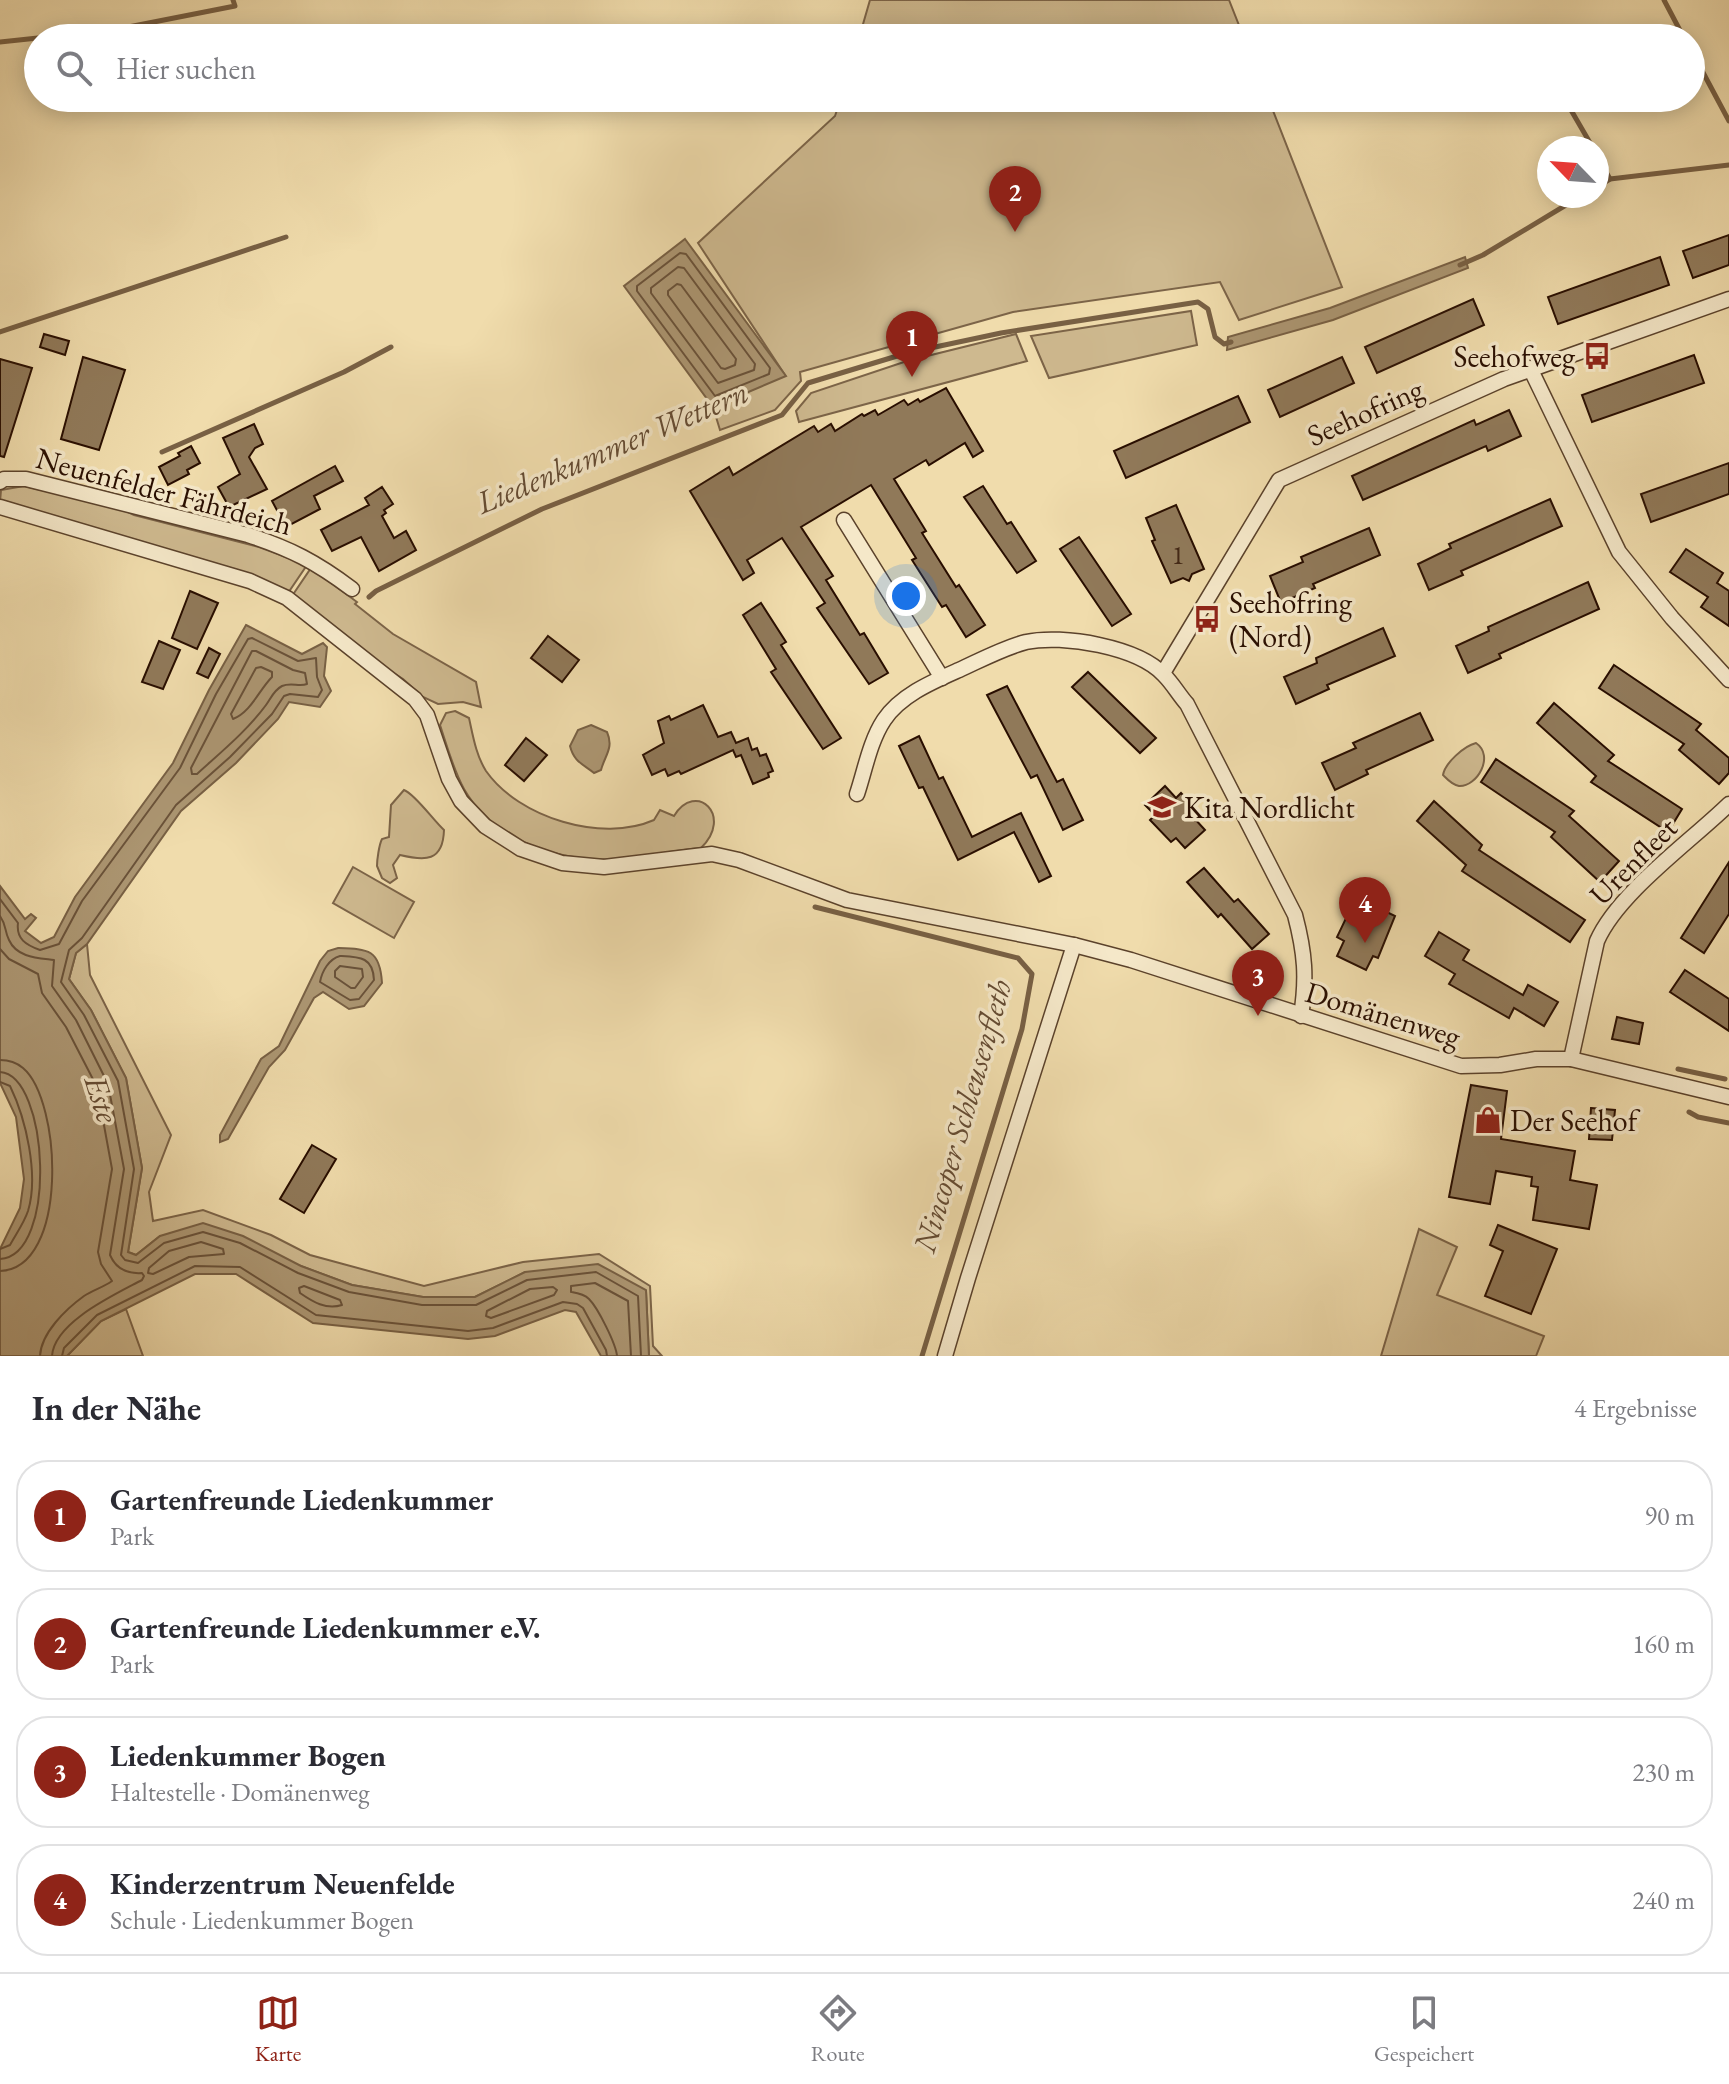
<!DOCTYPE html>
<html lang="de">
<head>
<meta charset="utf-8">
<style>
	body { margin:0; font-family:"EB Garamond",serif; background:#f7f7f7; color:#2b2b33 }
	.compass { position:absolute; left:1537px; top:136px; width:72px; height:72px; border-radius:50%; background:#fff; box-shadow:0 4px 20px #0003; rotate:295deg }
	.you { position:absolute; left:906px; top:596px; width:28px; height:28px; margin:-20px; border:6px solid #fff; border-radius:50%; background:#1a73e8; box-shadow:0 0 0 12px #1a73e833 }
	.badge { display:grid; place-items:center; width:52px; height:52px; border-radius:50%; background:#8f2418; color:#fff; font-size:26px; font-weight:700 }
	.pin { position:absolute; translate:-50% -66px; filter:drop-shadow(0 2px 4px #0008) }
	.pin::after { content:''; position:absolute; top:42px; width:28px; height:24px; background:inherit; clip-path:polygon(0 0,100% 0,50% 100%) }
	.list { margin:0; padding:0; list-style:none }
	h2 { display:flex; justify-content:space-between; align-items:center; height:104px; margin:0; padding:0 32px; font-size:34px }
	h2 small { font-size:26px; font-weight:400; color:#7c7c81 }
	.list li { display:grid; grid-template-columns:52px 1fr auto; gap:24px; align-items:center; box-sizing:border-box; height:112px; margin:0 16px 16px; padding:0 16px; border:2px solid #e1e1e2; border-radius:32px }
	.list b { display:block; font-size:30px; white-space:nowrap }
	.list p { margin:0; font-size:26px; white-space:nowrap; color:#7c7c81 }
	.list em { font-size:26px; font-style:normal; color:#7c7c81 }
	.icon { flex:none; width:44px; height:44px; fill:none; stroke:currentColor; stroke-width:2; stroke-linecap:round; stroke-linejoin:round }
	.map { position:relative; flex:none; width:1729px; height:1356px; overflow:hidden }
	.search { position:absolute; background:#fff; box-shadow:0 4px 20px #0003; left:24px; right:24px; top:24px; height:88px; display:flex; align-items:center; gap:20px; box-sizing:border-box; padding:0 28px; border-radius:44px; color:#7c7c81; font-size:30px }
	.sheet { height:616px; background:#fff }
	nav { display:flex; justify-content:space-around; align-items:center; box-sizing:border-box; height:112px; border-top:2px solid #e1e1e2; background:#fff; font-size:22px; color:#7c7c81 }
	nav a { display:grid; justify-items:center; gap:4px }
	nav .on { color:#8f2418 }
	.map>svg:first-child { display:block }
</style>
</head>
<body>
<div class="map">
<svg width="1729" height="1356" viewBox="0 0 1729 1356">
	<rect width="100%" height="100%" fill="#f0dcac"/>
	<filter id="stains"><feTurbulence type="fractalNoise" baseFrequency=".0025" numOctaves="4"/><feColorMatrix values="0 0 0 0 .2 0 0 0 0 .09 0 0 0 0 .02 0 0 0 .5 -.17"/></filter>
	<radialGradient id="worn" r=".72"><stop offset=".6" stop-color="#630" stop-opacity="0"/><stop offset="1" stop-color="#630" stop-opacity=".3"/></radialGradient>
	<!-- green -->
	<g fill="#ceb98f" stroke="#7c6448" stroke-width="2">
		<polygon points="870,0 1229,0 1244,38 859,38"/>
		<polygon points="841,98 1268,98 1342,287 1239,320 1220,282 1013,312 800,372 801,381 775,410 720,430 713,407 785,375 698,243 835,116"/>
		<polygon points="1191,311 1197,345 1049,378 1031,336"/>
		<polygon points="1016,334 1027,361 799,422 796,411 811,393 907,361"/>
		<polygon points="24,486 120,508 134,515 259,547 307,565 288,593 0,502 1,490"/>
		<polygon points="311,568 357,602 355,604 393,634 476,682 481,707 463,702 438,704 423,697 403,679 361,652 292,596"/>
		<path d="M455,711L469,718C473,736 476,755 486,771C519,818 602,843 654,820L660,810L674,816C696,780 734,816 701,848C673,850 648,857 621,859C562,863 495,843 464,789C453,769 447,746 440,725L446,713Z"/>
		<path d="M1476,743C1495,756 1477,787 1459,786C1452,785 1447,779 1443,775C1445,763 1464,746 1476,743Z"/>
		<path d="M404,790C415,794 433,820 444,830C443,862 425,861 400,855L393,865L397,878L390,883L382,878L377,866C377,860 379,845 382,839L389,837L391,805Z"/>
		<polygon points="353,867 414,902 394,938 333,903"/>
		<polygon points="87,944 90,975 171,1135 149,1192 153,1221 203,1210 271,1235 310,1255 424,1286 523,1262 599,1254 650,1286 653,1346 662,1356 649,1356 646,1291 525,1272 475,1297 423,1297 352,1285 301,1266 160,1236 136,1255 128,1252 142,1168 126,1078 91,1010 69,979 76,953"/>
		<polygon points="1419,1229 1457,1247 1437,1295 1544,1336 1536,1356 1381,1356"/>
		<polygon points="126,1309 143,1356 67,1356 101,1321"/>
	</g>
	<!-- water -->
	<g fill="#ac9672" stroke="#786044" stroke-width="2">
		<polygon points="685,239 786,376 713,407 624,286"/>
		<polygon points="1465,257 1468,268 1333,320 1227,350 1228,337 1330,308"/>
		<polygon points="246,625 302,654 323,643 327,647 324,676 331,691 320,707 289,702 278,719 236,763 181,811 87,944 76,953 69,979 91,1010 126,1078 142,1168 128,1252 136,1255 160,1236 203,1223 243,1236 301,1266 352,1285 423,1297 475,1297 525,1272 598,1264 646,1290 649,1356 601,1356 576,1312 565,1310 495,1336 468,1339 313,1323 236,1274 195,1274 101,1321 67,1356 0,1356 0,1249 20,1208 24,1179 16,1117 0,1083 0,886 25,919 31,914 36,918 25,931 41,943 54,937 75,897 173,763 209,690"/>
		<path d="M591,725L607,732C614,748 605,755 601,770L594,773C583,764 574,762 570,746L578,730Z"/>
		<path d="M338,948C368,949 380,949 382,983L364,1006L349,1009L323,992L314,998L285,1050L269,1067L228,1139L220,1142V1135L261,1059L279,1046L320,961L328,951Z"/>
	</g>
	<g fill="none" stroke-linecap="round" stroke-linejoin="round">
		<!-- shore -->
		<g stroke="#6a5239" stroke-width="2">
			<polygon points="680,253 686,254 770,368 769,374 715,396 637,291 637,286"/>
			<polygon points="678,267 684,268 755,364 754,370 718,383 651,293 651,288"/>
			<polygon points="677,284 681,285 736,359 735,365 725,369 721,368 668,295 668,291"/>
			<path d="M252,651H256L293,670L305,673L307,684C299,687 291,682 282,686C274,690 271,698 266,705C247,731 220,753 197,774H192L191,768Z"/>
			<path d="M261,667L272,672V677C259,690 251,712 233,719L231,714L256,668Z"/>
			<path d="M0,899L18,923C16,939 26,945 40,950L59,944L82,901L180,768L216,694L248,639L252,638L298,661L316,658L317,677L322,690L318,697L290,694L284,696L272,714L230,757L176,805L82,938L69,950L61,982L84,1015L118,1081L134,1169L121,1255L125,1260L138,1263L164,1243L203,1232L240,1243L298,1273L349,1292L422,1305H476L527,1280L596,1272L638,1296L641,1356"/>
			<path d="M0,916C7,926 4,930 9,940C17,958 39,958 54,960L52,986L76,1020L108,1084L124,1169L110,1255C116,1269 128,1274 142,1273L144,1276L142,1280C116,1294 54,1322 52,1356"/>
			<path d="M0,949L9,959L38,974L42,993L66,1027L97,1087L112,1169L98,1252L101,1264L112,1281C104,1287 93,1290 84,1296C66,1309 41,1333 40,1356"/>
			<path d="M340,956C360,957 373,957 374,980L359,999L350,1000L320,982C322,971 329,959 340,956Z"/>
			<polygon points="340,966 362,969 363,977 355,988 351,988 335,977 335,971"/>
			<path d="M0,1060C9,1060 16,1062 23,1068C62,1101 69,1269 0,1271"/>
			<path d="M0,1072C49,1075 58,1256 0,1259"/>
			<path d="M0,1082L10,1086C26,1119 39,1175 28,1211C24,1223 16,1234 10,1245L0,1249"/>
			<polygon points="201,1242 223,1249 224,1254 189,1257 153,1274 148,1273 149,1268 169,1251"/>
			<path d="M304,1286L340,1300L342,1305C326,1310 313,1302 300,1293L299,1288Z"/>
			<polygon points="553,1287 557,1290 554,1295 491,1318 486,1316 487,1311 530,1289"/>
			<polyline points="62,1356 64,1348 97,1315 195,1266 240,1267 316,1315 468,1331 493,1328 563,1302 577,1304 583,1308 606,1350 607,1356"/>
			<path d="M617,1356C616,1344 598,1308 589,1299C584,1294 577,1293 571,1292V1286L595,1283L628,1301L631,1356"/>
		</g>
		<!-- stream -->
		<g stroke="#786044" stroke-width="5">
			<polyline points="1664,0 1684,38"/>
			<polyline points="0,42 113,30 235,6 233,0"/>
			<polyline points="1691,50 1729,121"/>
			<polyline points="1564,98 1593,148"/>
			<polyline points="1597,156 1610,179"/>
			<polyline points="1597,187 1610,179 1729,165"/>
			<polyline points="1460,265 1483,255 1581,196"/>
			<polyline points="0,332 286,237"/>
			<polyline points="162,452 344,372 391,347"/>
			<polyline points="369,597 376,591 542,509 782,415 808,383 907,353 1001,333 1198,302 1208,309 1215,337 1224,344 1231,342"/>
			<polyline points="815,907 1018,958 1032,974 1022,1029 922,1356"/>
			<polyline points="1678,1069 1725,1079"/>
			<polyline points="1689,1112 1698,1117 1729,1123"/>
		</g>
	</g>
	<!-- building -->
	<g fill="#907959" stroke="#290e00" stroke-width="2">
		<polygon points="1729,235 1729,265 1693,278 1683,251"/>
		<polygon points="1660,257 1669,285 1558,324 1548,297"/>
		<polygon points="1473,299 1484,325 1377,373 1365,347"/>
		<polygon points="44,334 69,341 65,355 40,347"/>
		<polygon points="1694,355 1704,383 1592,422 1582,395"/>
		<polygon points="83,357 125,370 99,450 61,439"/>
		<polygon points="1342,357 1354,383 1280,417 1268,390"/>
		<polygon points="0,359 32,368 4,457 0,456"/>
		<polygon points="946,388 983,451 973,457 965,443 929,465 926,460 894,479 926,531 922,533 956,587 959,585 985,625 966,637 946,605 942,607 912,560 916,558 871,485 801,527 833,576 826,580 860,635 864,633 888,673 869,684 817,608 825,603 782,538 747,560 754,573 743,580 690,491 729,467 733,475 814,426 818,432 831,424 835,431 862,414 864,416 875,410 878,415 904,400 908,405 918,399 920,402"/>
		<polygon points="1238,396 1250,422 1126,478 1114,451"/>
		<polygon points="1509,410 1521,436 1488,451 1486,446 1363,500 1352,476 1474,420 1476,425"/>
		<polygon points="254,424 263,444 255,448 249,457 267,489 229,507 218,487 240,474 223,438"/>
		<polygon points="191,446 200,463 187,470 189,474 168,485 159,467 180,456 178,453"/>
		<polygon points="1729,463 1729,494 1651,522 1641,494"/>
		<polygon points="335,466 343,481 314,496 320,509 286,527 272,501"/>
		<polygon points="983,486 1007,524 1011,522 1036,561 1017,573 964,497"/>
		<polygon points="382,487 393,504 384,510 386,513 382,516 394,538 406,531 416,550 379,571 361,537 332,551 321,530 369,505 365,498"/>
		<polygon points="1550,499 1562,526 1461,571 1463,575 1429,590 1418,564 1451,548 1449,544"/>
		<polygon points="1176,505 1204,569 1192,574 1189,581 1183,578 1171,583 1152,541 1155,540 1146,518"/>
		<polygon points="1369,528 1380,555 1313,584 1315,588 1281,603 1270,576 1303,562 1301,557"/>
		<polygon points="1079,537 1131,614 1112,626 1060,549"/>
		<polygon points="1686,549 1723,573 1717,583 1729,591 1729,626 1701,607 1708,597 1670,572"/>
		<polygon points="1588,582 1599,609 1499,654 1501,658 1468,673 1456,646 1489,631 1488,627"/>
		<polygon points="190,591 218,603 197,649 172,638"/>
		<polygon points="761,603 786,642 781,645 841,738 823,749 771,672 776,669 743,615"/>
		<polygon points="1383,628 1395,656 1327,685 1329,689 1296,704 1284,677 1317,663 1316,658"/>
		<polygon points="548,636 579,660 562,682 531,658"/>
		<polygon points="159,641 180,650 163,689 142,682"/>
		<polygon points="209,648 220,654 208,678 197,673"/>
		<polygon points="1614,665 1701,724 1696,730 1729,758 1729,773 1719,784 1679,750 1684,744 1599,688"/>
		<polygon points="1088,672 1156,738 1140,753 1072,687"/>
		<polygon points="1007,686 1057,782 1063,779 1083,820 1063,830 1037,775 1031,778 987,695"/>
		<polygon points="1554,703 1614,755 1608,761 1682,809 1668,832 1591,782 1596,776 1537,723"/>
		<polygon points="703,705 718,737 731,732 736,743 748,738 752,750 757,748 760,756 766,754 773,771 768,773 769,777 753,784 741,755 736,757 733,750 681,774 679,771 668,776 665,769 652,775 643,755 664,743 658,721 669,716 671,720"/>
		<polygon points="1420,713 1433,740 1366,770 1368,774 1335,790 1322,763 1356,748 1353,743"/>
		<polygon points="919,736 939,779 943,777 972,837 1021,813 1051,876 1039,882 1014,832 958,860 923,787 919,788 899,746"/>
		<polygon points="526,738 547,755 524,781 505,765"/>
		<polygon points="1496,759 1574,811 1569,816 1619,861 1600,882 1551,837 1555,832 1481,782"/>
		<polygon points="1165,786 1176,798 1181,793 1200,813 1194,818 1205,830 1185,848 1176,838 1171,842 1150,820 1155,815 1145,805"/>
		<polygon points="1434,801 1482,845 1479,850 1585,920 1570,942 1462,871 1466,865 1417,821"/>
		<polygon points="1729,862 1729,914 1704,953 1681,938"/>
		<polygon points="1204,868 1234,902 1238,899 1269,934 1252,949 1221,914 1218,917 1187,882"/>
		<polygon points="1368,903 1395,916 1378,958 1373,956 1366,970 1337,956 1344,941 1337,937 1348,914 1360,920"/>
		<polygon points="1439,932 1469,950 1463,960 1523,995 1528,985 1558,1002 1544,1026 1514,1008 1509,1018 1449,984 1455,974 1425,956"/>
		<polygon points="1685,970 1729,999 1729,1031 1670,992"/>
		<polygon points="1617,1017 1643,1023 1639,1044 1612,1039"/>
		<polygon points="1471,1085 1507,1091 1501,1139 1575,1151 1570,1180 1597,1185 1589,1229 1533,1220 1538,1187 1531,1186 1532,1177 1496,1171 1490,1204 1449,1197"/>
		<polygon points="1591,1108 1615,1110 1612,1140 1589,1139"/>
		<polygon points="312,1145 336,1159 304,1213 280,1199"/>
		<polygon points="1498,1225 1557,1249 1531,1314 1485,1296 1503,1251 1490,1245"/>
	</g>
	<g fill="none" stroke-linecap="round" stroke-linejoin="round">
		<!-- street casing -->
		<g stroke="#5b422b" stroke-width="17">
			<g id="street">
				<polyline points="1530,368 1619,552 1672,618 1729,680"/>
				<path d="M0,482L4,479H26L248,535C291,549 316,562 352,589"/>
				<polyline points="0,507 250,581 287,598 415,699 427,715 449,779 461,801 485,826 521,849 562,863 604,867 712,854 739,860 847,900 1074,945 1131,960 1461,1066 1500,1065 1536,1059 1571,1059 1729,1097"/>
				<polyline points="844,520 942,678"/>
				<polyline points="1163,673 1279,480 1504,379 1729,299"/>
				<path d="M857,794C865,770 870,741 884,720C901,695 932,682 959,670C981,660 1003,648 1026,642C1063,634 1138,647 1164,675C1173,684 1179,695 1187,704L1295,915C1305,953 1307,978 1301,1016"/>
				<path d="M1571,1059L1597,941C1618,893 1690,842 1729,804"/>
				<polyline points="945,1356 968,1278 1074,945"/>
			</g>
		</g>
		<!-- street -->
		<use href="#street" stroke="#f5e8c9" stroke-width="14"/>
	</g>
	<!-- icons -->
	<defs>
		<g id="bus-bare" transform="scale(2.16)"><path d="M-5-6H5V4H4V6H2V4H-2V6H-4V4H-5ZM-3.5-4V0h7V-4ZM-3.5 1.2v1.5H-2V1.2ZM2 1.2v1.5H3.5V1.2Z" fill="#8f2418" stroke="#f5e8c9" stroke-width="2.5" paint-order="stroke"/></g>
		<g id="school-bare" transform="scale(2.16)"><path d="M0-5L7-2L0 1L-7-2ZM-4 1L0 2.5L4 1V4Q0 6-4 4Z" fill="#8f2418" stroke="#f5e8c9" stroke-width="2.5" paint-order="stroke"/></g>
		<g id="shop-bare" transform="scale(2.16)"><path d="M-5-2.5h2.3a2.7 3.5 0 0 1 5.4 0H5L5.5 6h-11ZM-1.5-2.5h3a1.5 2.3 0 0 0-3 0Z" fill="#8f2418" stroke="#f5e8c9" stroke-width="2.5" paint-order="stroke"/></g>
	</defs>
	<g fill-rule="evenodd">
		<use href="#bus-bare" x="1597" y="356"/>
		<use href="#bus-bare" x="1207" y="619"/>
		<use href="#school-bare" x="1162" y="807"/>
		<use href="#shop-bare" x="1488" y="1120"/>
	</g>
	<g text-anchor="middle" dominant-baseline="central" stroke-width="7" stroke-linejoin="round" paint-order="stroke">
		<!-- number labels -->
		<g font-size="26" fill="#432916">
			<text x="1178" y="555">1</text>
		</g>
		<!-- poi labels -->
		<g font-size="30" fill="#290e00" stroke="#f5e8c9" text-anchor="start">
			<text x="1575" y="356" text-anchor="end">Seehofweg</text>
			<text x="1229" y="602">Seehofring<tspan x="1229" dy="34">(Nord)</tspan></text>
			<text x="1184" y="807">Kita Nordlicht</text>
			<text x="1510" y="1120">Der Seehof</text>
		</g>
		<!-- street labels -->
		<g font-size="30" fill="#290e00" stroke="#f5e8c9">
			<text transform="translate(1365 412) rotate(-24)">Seehofring</text>
			<text transform="translate(164 491) rotate(15)">Neuenfelder Fährdeich</text>
			<text transform="translate(1633 861) rotate(-45)">Urenfleet</text>
			<text transform="translate(1383 1014) rotate(17)">Domänenweg</text>
		</g>
		<!-- water labels -->
		<g font-size="32" font-style="italic" fill="#644b33" stroke="#f5e8c9">
			<text transform="translate(612 447) rotate(-23)">Liedenkummer Wettern</text>
			<text transform="translate(102 1099) rotate(72)">Este</text>
			<text transform="translate(962 1116) rotate(-74)">Nincoper Schleusenfleth</text>
		</g>
	</g>
	<rect width="100%" height="100%" filter="url(#stains)"/>
	<rect width="100%" height="100%" fill="url(#worn)"/>
</svg>
<svg class="compass" viewBox="-18 -18 36 36"><path d="M0-13l5 13h-10z" fill="#e53935"/><path d="M0 13l5-13h-10z" fill="#7c7c81"/></svg>
<div class="you"></div>
<div class="pin badge" style="left:912px;top:377px">1</div>
<div class="pin badge" style="left:1015px;top:232px">2</div>
<div class="pin badge" style="left:1258px;top:1016px">3</div>
<div class="pin badge" style="left:1365px;top:943px">4</div>
<div class="search"><svg class="icon" aria-label="search" viewBox="0 0 24 24"><circle cx="10" cy="10" r="6"/><path d="M15 15l6 6"/></svg>Hier suchen</div>
</div>
<section class="sheet">
<h2>In der Nähe<small>4 Ergebnisse</small></h2>
<ul class="list">
<li><span class="badge">1</span><div><b>Gartenfreunde Liedenkummer</b><p>Park</p></div><em>90 m</em></li>
<li><span class="badge">2</span><div><b>Gartenfreunde Liedenkummer e.V.</b><p>Park</p></div><em>160 m</em></li>
<li><span class="badge">3</span><div><b>Liedenkummer Bogen</b><p>Haltestelle · Domänenweg</p></div><em>230 m</em></li>
<li><span class="badge">4</span><div><b>Kinderzentrum Neuenfelde</b><p>Schule · Liedenkummer Bogen</p></div><em>240 m</em></li>
</ul>
</section>
<nav>
<a class="on"><svg class="icon" aria-label="map" viewBox="0 0 24 24"><path d="M3 6l6-2 6 2 6-2v14l-6 2-6-2-6 2zM9 4v14M15 6v14"/></svg>Karte</a>
<a><svg class="icon" aria-label="directions" viewBox="0 0 24 24"><path d="M12 3l9 9-9 9-9-9zM9 14v-3h6M13 9l2 2-2 2"/></svg>Route</a>
<a><svg class="icon" aria-label="saved" viewBox="0 0 24 24"><path d="M7 4h10v16l-5-4-5 4z"/></svg>Gespeichert</a>
</nav>
</body>
</html>
